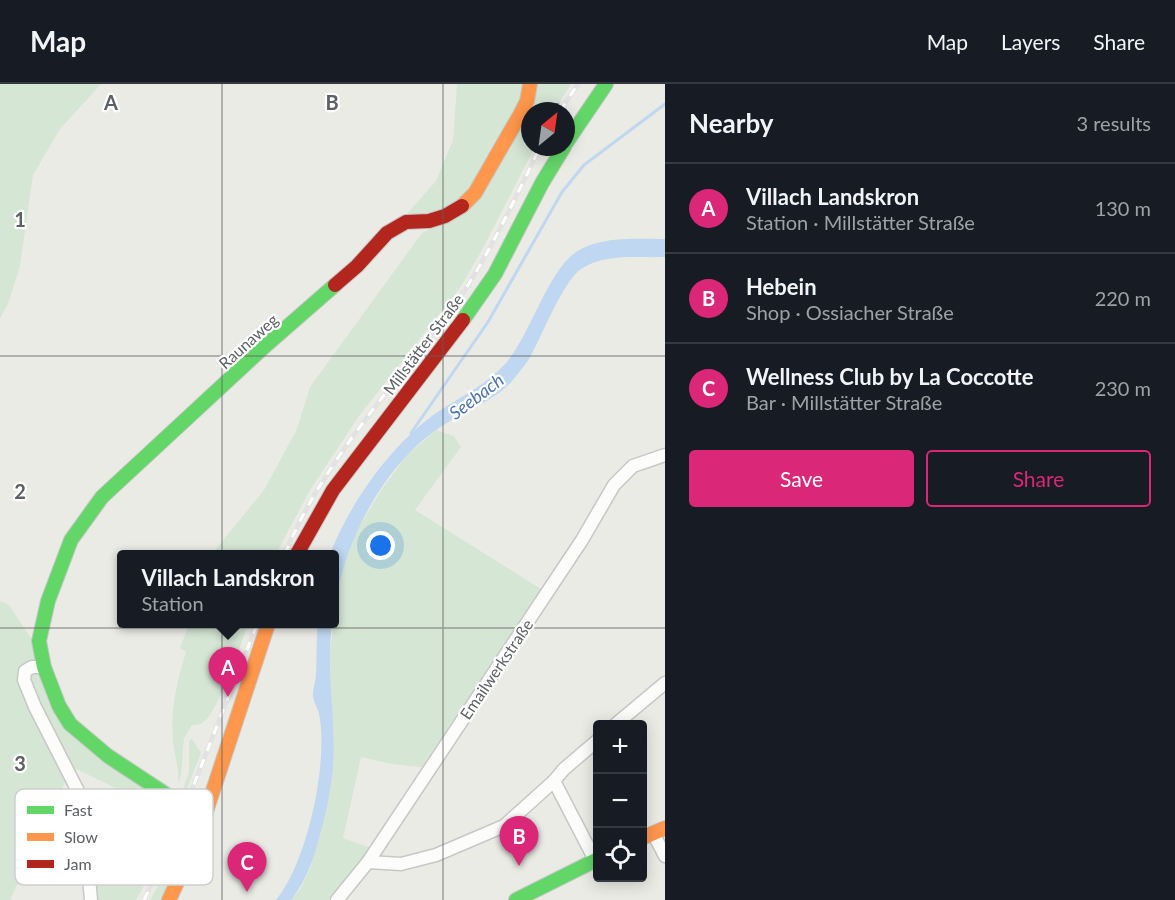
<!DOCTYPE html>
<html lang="en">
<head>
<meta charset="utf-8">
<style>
	body { margin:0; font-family:Lato,sans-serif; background:#242831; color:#f1f3f6 }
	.controls { position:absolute; right:18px; bottom:18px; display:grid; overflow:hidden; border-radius:6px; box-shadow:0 3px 15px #0003 }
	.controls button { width:54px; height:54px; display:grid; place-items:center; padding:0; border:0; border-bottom:2px solid #363941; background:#171b24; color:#f1f3f6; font:30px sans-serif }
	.compass { position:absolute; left:521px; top:18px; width:54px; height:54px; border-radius:50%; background:#171b24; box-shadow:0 3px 15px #0003; rotate:29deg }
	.you { position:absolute; left:381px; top:462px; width:21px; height:21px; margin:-15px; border:4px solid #fff; border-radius:50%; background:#1a73e8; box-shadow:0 0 0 9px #1a73e833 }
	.badge { display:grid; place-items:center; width:39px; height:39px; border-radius:50%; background:#db2777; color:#fff; font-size:20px; font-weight:700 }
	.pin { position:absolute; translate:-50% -50px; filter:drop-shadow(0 2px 3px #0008) }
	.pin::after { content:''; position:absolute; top:32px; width:21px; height:18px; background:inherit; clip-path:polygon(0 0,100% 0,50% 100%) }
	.popup { position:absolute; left:117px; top:466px; width:222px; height:78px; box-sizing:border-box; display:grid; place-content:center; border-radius:6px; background:#171b24; filter:drop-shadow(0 2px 4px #0005); font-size:20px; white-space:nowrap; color:#9ea1a6 }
	.popup b { font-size:22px; color:#f1f3f6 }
	.popup::after { content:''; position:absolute; left:50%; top:100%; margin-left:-12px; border:12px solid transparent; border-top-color:#171b24 }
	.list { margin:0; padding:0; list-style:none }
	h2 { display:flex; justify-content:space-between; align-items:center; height:78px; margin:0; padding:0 24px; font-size:26px }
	h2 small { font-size:20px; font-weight:400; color:#9ea1a6 }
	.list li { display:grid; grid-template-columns:39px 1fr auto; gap:18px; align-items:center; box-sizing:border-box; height:90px; padding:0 24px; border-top:2px solid #363941 }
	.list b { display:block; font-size:22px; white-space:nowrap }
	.list p { margin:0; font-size:20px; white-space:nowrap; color:#9ea1a6 }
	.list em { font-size:20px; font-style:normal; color:#9ea1a6 }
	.actions { display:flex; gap:12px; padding:18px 24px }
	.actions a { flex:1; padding:14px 0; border:2px solid #db2777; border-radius:6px; text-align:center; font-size:21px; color:#db2777 }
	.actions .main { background:#db2777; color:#fff }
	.icon { flex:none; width:33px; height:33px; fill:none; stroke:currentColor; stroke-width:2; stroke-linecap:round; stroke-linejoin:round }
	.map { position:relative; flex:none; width:665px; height:816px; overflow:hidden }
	header { display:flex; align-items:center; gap:36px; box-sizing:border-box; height:84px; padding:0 30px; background:#171b24; border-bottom:2px solid #363941 }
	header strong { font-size:28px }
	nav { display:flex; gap:33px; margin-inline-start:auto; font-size:21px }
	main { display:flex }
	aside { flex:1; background:#171b24 }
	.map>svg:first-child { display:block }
</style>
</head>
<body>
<header>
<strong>Map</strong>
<nav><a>Map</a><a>Layers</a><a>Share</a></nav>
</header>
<main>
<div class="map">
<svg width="665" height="816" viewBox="0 0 665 816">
	<rect width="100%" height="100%" fill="#ebebe6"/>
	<!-- green -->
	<g fill="#d5e6d4">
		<polygon points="0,0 101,0 60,45 33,91 20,182 8,220 0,234"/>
		<polygon points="457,0 523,0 520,20 466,110 434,130 405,132 436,97 453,56"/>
		<polygon points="533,0 571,0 554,27 530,27 530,63 535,63 482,166 460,204 359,332 310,406 276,470 214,470 216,465 264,406 297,345 310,303 422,149 464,125"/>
		<polygon points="436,346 454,352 461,363 415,426 541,505 422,683 391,680 361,673 343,754 371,764 328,816 291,816 301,804 311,782 329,711 333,668 330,569 339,494 356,448 382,405 407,371"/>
		<polygon points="0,517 9,521 36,562 46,606 167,721 174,731 151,789 136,816 94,816 91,771 127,776 132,712 72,683 10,816 0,816"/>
		<path d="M189,540H248C241,559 218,631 202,639C199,641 195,641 192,641L184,654L181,691L178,700C180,685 174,672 173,657C170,626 177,597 186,568L180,564Z"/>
		<polygon points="192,655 201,669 179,725 177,722 189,688 189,657"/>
		<polygon points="196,721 198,722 198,730 180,767 175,787 161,816 150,816 167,785"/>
	</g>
	<!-- water -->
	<g fill="#bfd7f0">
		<path d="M665,155V173C638,174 605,169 581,185C563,197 541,254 529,275C524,282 518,290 512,297C497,316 457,331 436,346C383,383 343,460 335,523L334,470H330C351,417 392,359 439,327C462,312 487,300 506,279C530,251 548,187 576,168C600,152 637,155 665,155Z"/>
		<path d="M318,540H332C326,587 336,634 333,682C331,706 326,730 319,754C313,777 306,797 291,816H276C307,779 329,678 319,630C318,625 314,619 313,613C312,606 316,598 316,590C317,573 316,557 318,540Z"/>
	</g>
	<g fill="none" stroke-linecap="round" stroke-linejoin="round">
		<!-- stream -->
		<polyline stroke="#bfd7f0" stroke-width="3" points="411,349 488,238 562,108 584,81 665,20"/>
		<!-- street casing -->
		<g stroke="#c7c7c7" stroke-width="15">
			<g id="street">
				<polyline points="44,583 32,583 25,587 24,596 35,623 82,715 91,816"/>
				<polyline points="616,640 665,599"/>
				<polyline points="554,697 595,776"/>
				<polyline points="653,749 665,772"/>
				<polyline points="368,778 401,780 436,771 504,742 554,697 564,685 598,656"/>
				<polyline points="337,816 368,778 582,456 614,401 633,382 665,371"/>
			</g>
		</g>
		<!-- fast casing -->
		<g stroke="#c6c7c7" stroke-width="16">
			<g id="fast">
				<polyline points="566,59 606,0"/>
				<polyline points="463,236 495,190 542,99 564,63"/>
				<polyline points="179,730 167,711 108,672 70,640 59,622 44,583 39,557 48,517 71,456 102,413 264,263 335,201"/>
				<polyline points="516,816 598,775"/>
			</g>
		</g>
		<!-- slow casing -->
		<g stroke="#c6c7c7" stroke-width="16">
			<g id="slow">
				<polyline points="462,122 475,109 521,29 527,17 530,0"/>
				<polyline points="642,754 665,744"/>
				<polyline points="169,816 197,755 268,540"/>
			</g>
		</g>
		<!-- jam casing -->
		<g stroke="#c6c7c7" stroke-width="16">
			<g id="jam">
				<polyline points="335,201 357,182 387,149 406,138 429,137 445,132 462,122"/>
				<polyline points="297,470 333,406 463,236"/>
			</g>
		</g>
		<!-- street -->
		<use href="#street" stroke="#fcfcfb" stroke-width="12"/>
		<!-- fast -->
		<use href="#fast" stroke="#63d668" stroke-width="14"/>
		<!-- slow -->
		<use href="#slow" stroke="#ff974d" stroke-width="14"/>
		<!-- jam -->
		<use href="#jam" stroke="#b3261e" stroke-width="14"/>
		<!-- rail casing -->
		<g stroke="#e2e2e2" stroke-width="5">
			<g id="rail">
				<polyline points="560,27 578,0"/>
				<path d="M285,470C314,398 366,334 414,273C429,254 445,235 459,215C491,167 515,115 540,63"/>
				<polyline points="144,816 169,764 257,540"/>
			</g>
		</g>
		<!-- rail -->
		<use href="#rail" stroke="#fff" stroke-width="3" stroke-dasharray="9" stroke-linecap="butt"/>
	</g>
	<!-- grid -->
	<path fill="none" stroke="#5c5f63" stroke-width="1.5" stroke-opacity="0.55" d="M222,0V816M443,0V816M0,272H665M0,544H665"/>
	<g text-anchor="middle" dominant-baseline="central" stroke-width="4.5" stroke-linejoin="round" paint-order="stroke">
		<!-- street labels -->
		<g font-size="16" fill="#5c5f63" stroke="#fff">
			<text transform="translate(248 257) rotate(-42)">Raunaweg</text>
			<text transform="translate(423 260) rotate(-53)">Millstätter Straße</text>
			<text transform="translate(496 585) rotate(-56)">Emailwerkstraße</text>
		</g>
		<!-- water labels -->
		<g font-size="18" font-style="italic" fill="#4e74ae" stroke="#fff">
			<text transform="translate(476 312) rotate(-37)">Seebach</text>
		</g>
	</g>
	<!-- legend -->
	<rect x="15" y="705" width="198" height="96" rx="9" fill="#fff" stroke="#cecfd0" stroke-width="1.5"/>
	<rect x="27" y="722" width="27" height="8" fill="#63d668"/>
	<rect x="27" y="749" width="27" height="8" fill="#ff974d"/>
	<rect x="27" y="776" width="27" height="8" fill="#b3261e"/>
	<g font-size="16" fill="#5c5f63">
		<text x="64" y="732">Fast</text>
		<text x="64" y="759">Slow</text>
		<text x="64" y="786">Jam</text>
	</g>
	<g font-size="20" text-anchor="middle" font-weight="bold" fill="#5c5f63" stroke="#fff" stroke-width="4.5" stroke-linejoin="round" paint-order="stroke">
		<text x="111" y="26">A</text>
		<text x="332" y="26">B</text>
		<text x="20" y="143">1</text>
		<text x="20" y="415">2</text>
		<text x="20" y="687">3</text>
	</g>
</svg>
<div class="controls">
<button>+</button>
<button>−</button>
<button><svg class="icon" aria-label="locate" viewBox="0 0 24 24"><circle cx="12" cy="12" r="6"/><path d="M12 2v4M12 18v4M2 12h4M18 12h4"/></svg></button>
</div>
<svg class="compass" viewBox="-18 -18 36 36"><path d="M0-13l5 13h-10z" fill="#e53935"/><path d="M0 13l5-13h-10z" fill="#9ea1a6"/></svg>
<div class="you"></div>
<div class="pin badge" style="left:228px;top:613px">A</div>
<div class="popup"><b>Villach Landskron</b>Station</div>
<div class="pin badge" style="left:519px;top:782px">B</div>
<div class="pin badge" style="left:247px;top:808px">C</div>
</div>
<aside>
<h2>Nearby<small>3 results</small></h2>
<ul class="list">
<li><span class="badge">A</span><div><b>Villach Landskron</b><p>Station · Millstätter Straße</p></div><em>130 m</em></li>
<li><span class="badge">B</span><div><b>Hebein</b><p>Shop · Ossiacher Straße</p></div><em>220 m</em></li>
<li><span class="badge">C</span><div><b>Wellness Club by La Coccotte</b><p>Bar · Millstätter Straße</p></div><em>230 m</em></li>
</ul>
<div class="actions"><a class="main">Save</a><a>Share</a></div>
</aside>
</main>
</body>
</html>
